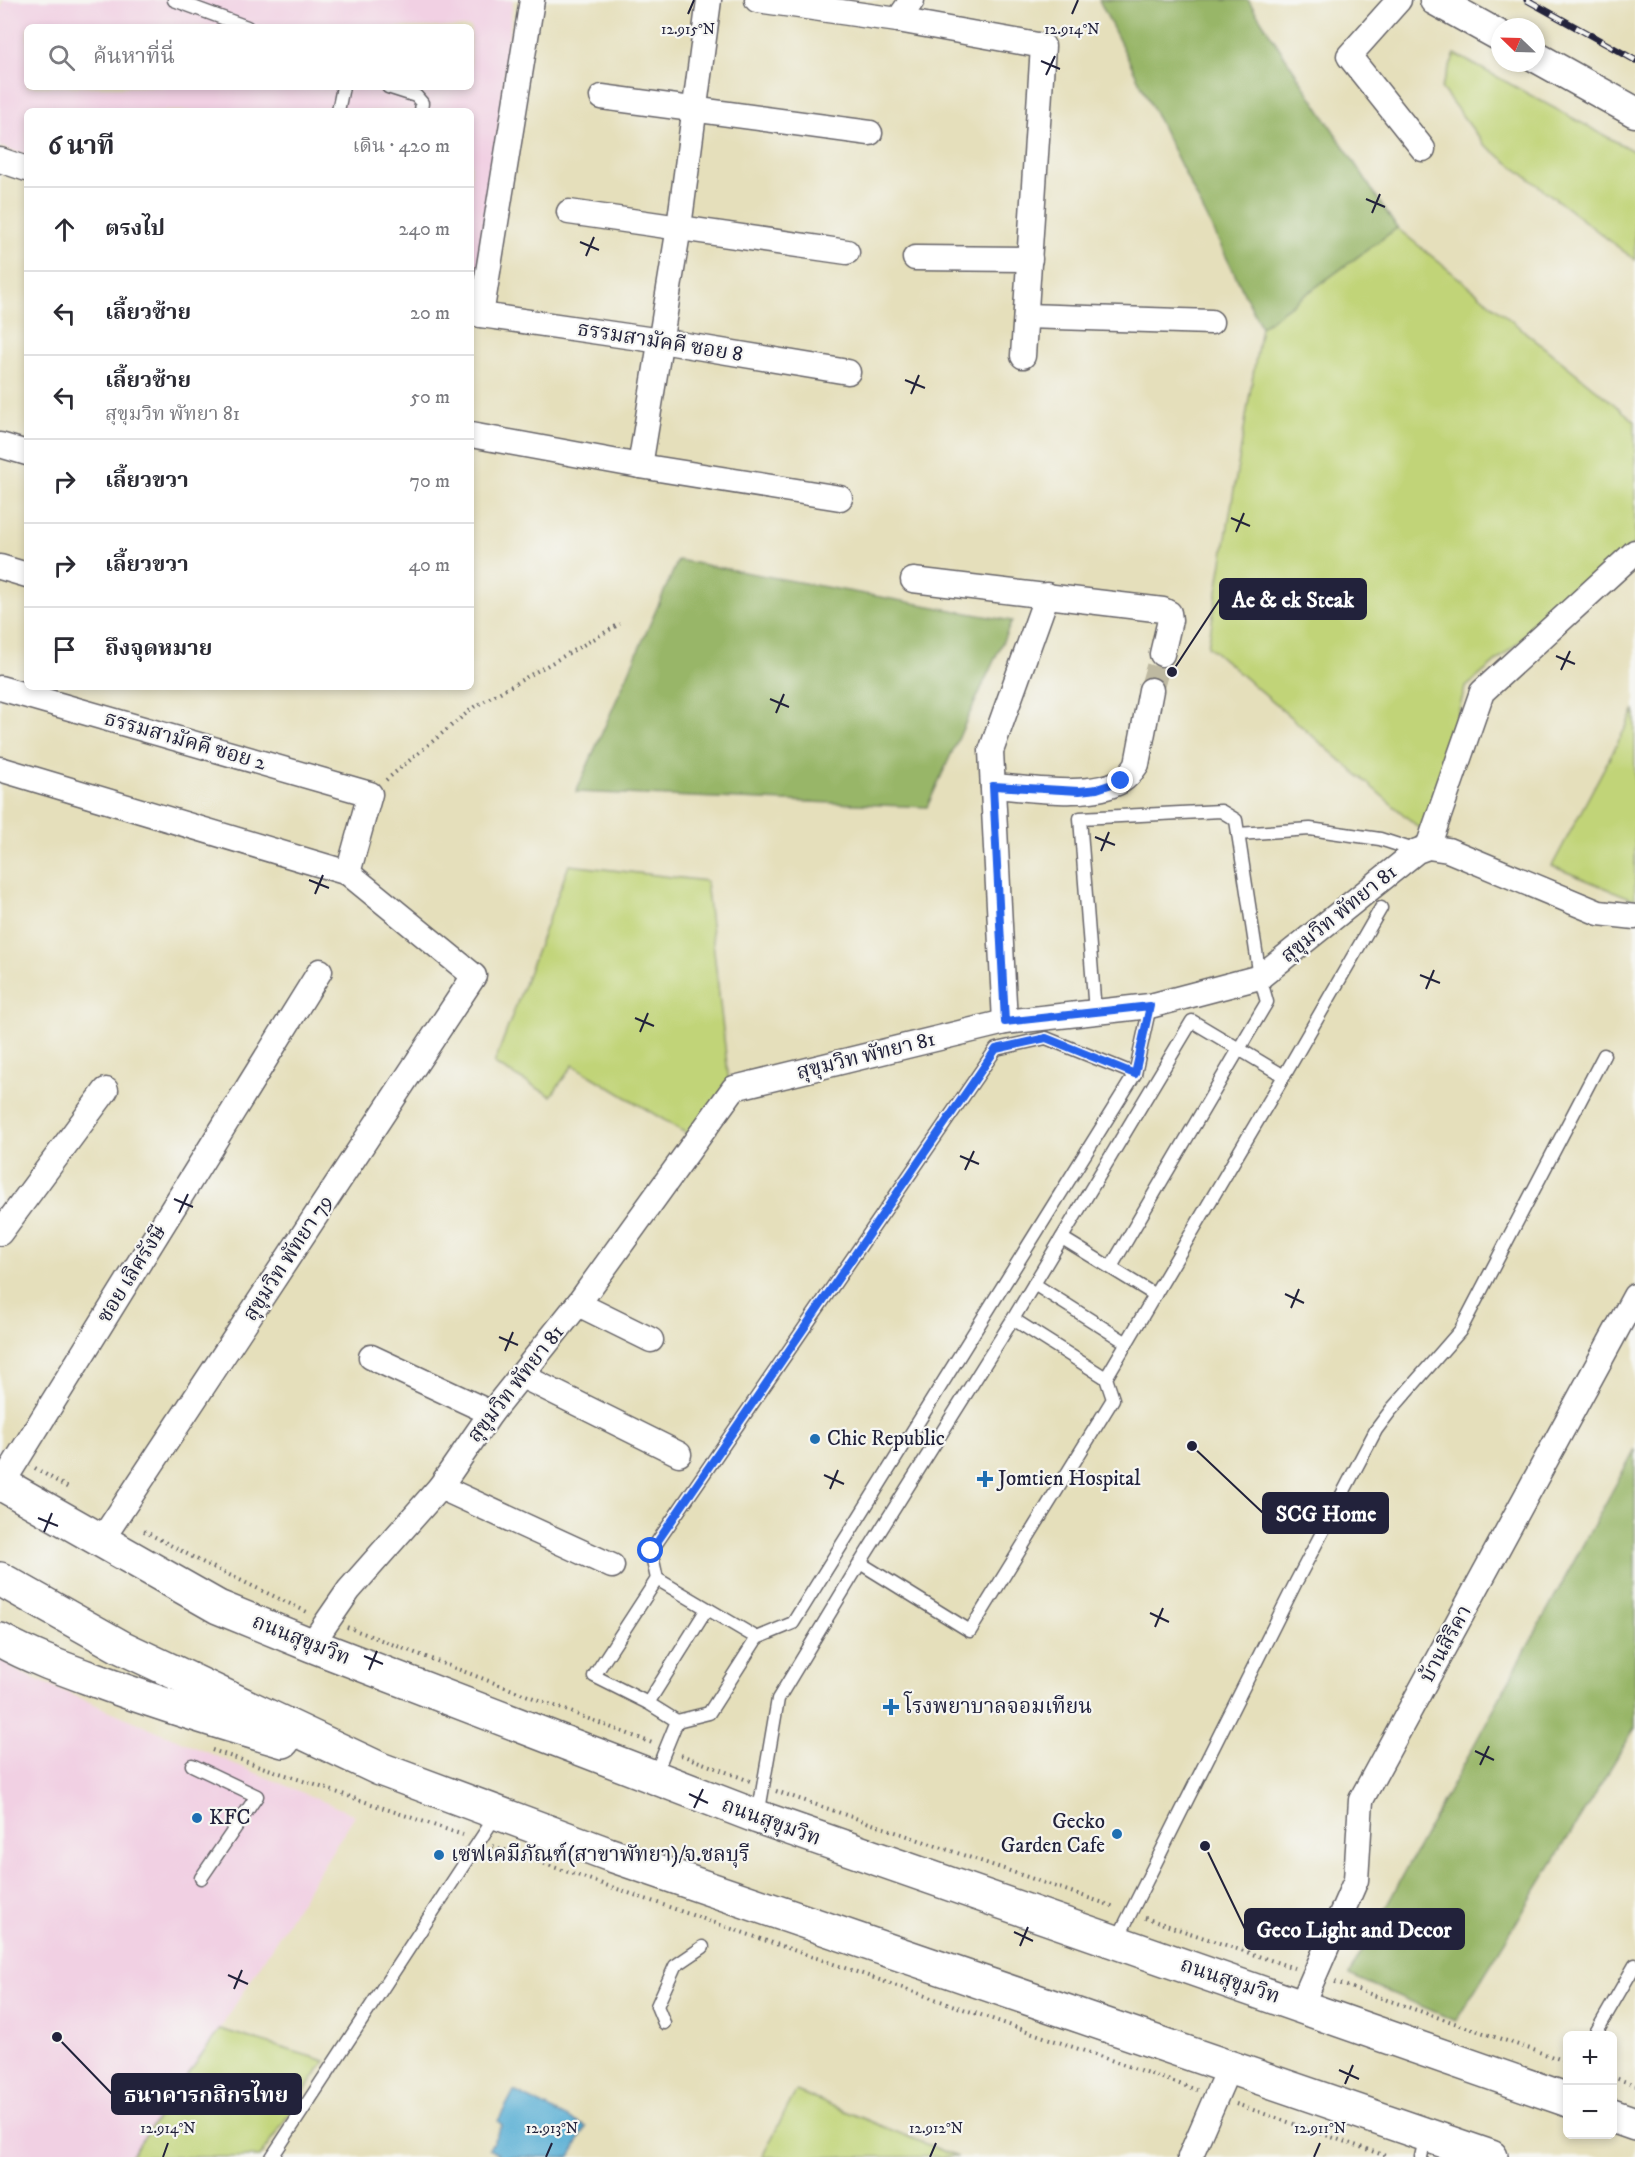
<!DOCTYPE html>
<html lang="th">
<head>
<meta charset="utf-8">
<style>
	body { margin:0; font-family:"IM FELL DW Pica","Noto Serif Thai",serif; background:#f2f2f3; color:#2b2b33 }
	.controls { position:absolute; right:18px; bottom:18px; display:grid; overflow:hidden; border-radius:9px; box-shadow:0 3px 9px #0003 }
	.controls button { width:54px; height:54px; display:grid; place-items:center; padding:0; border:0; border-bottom:2px solid #e1e1e2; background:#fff; color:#2b2b33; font:30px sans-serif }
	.compass { position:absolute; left:1491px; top:18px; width:54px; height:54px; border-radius:50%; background:#fff; box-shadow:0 3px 9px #0003; rotate:293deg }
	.stop { position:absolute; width:18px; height:18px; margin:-14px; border:4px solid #2563eb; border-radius:50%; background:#fff }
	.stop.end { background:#2563eb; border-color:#fff; box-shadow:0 2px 6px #0008 }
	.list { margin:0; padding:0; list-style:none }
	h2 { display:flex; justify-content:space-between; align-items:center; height:78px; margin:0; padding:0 24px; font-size:26px }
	h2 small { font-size:20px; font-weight:400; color:#7c7c81 }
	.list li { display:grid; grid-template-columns:39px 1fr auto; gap:18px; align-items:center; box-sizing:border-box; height:84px; padding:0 24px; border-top:2px solid #e1e1e2 }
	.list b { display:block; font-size:22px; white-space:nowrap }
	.list p { margin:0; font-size:20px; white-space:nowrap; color:#7c7c81 }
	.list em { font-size:20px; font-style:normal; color:#7c7c81 }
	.icon { flex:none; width:33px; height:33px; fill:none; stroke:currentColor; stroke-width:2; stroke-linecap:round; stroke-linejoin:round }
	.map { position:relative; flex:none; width:1635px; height:2157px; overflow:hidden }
	.search { position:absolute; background:#fff; box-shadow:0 3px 9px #0003; left:24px; top:24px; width:450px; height:66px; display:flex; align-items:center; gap:15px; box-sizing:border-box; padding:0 21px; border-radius:9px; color:#7c7c81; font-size:22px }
	.panel { position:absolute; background:#fff; box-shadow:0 3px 9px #0003; left:24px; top:108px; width:450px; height:582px; border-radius:9px }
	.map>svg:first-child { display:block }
</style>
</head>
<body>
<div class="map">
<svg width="1635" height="2157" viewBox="0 0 1635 2157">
	<rect width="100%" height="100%" fill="#f6f6f2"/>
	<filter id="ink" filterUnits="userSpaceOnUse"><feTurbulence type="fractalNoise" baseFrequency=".0167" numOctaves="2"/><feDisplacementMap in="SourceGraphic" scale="12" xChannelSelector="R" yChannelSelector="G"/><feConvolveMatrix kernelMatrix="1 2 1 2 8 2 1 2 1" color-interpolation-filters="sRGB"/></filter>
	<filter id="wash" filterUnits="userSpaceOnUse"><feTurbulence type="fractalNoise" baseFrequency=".008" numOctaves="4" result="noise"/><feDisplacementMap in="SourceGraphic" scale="24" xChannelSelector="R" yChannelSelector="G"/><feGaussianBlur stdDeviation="1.35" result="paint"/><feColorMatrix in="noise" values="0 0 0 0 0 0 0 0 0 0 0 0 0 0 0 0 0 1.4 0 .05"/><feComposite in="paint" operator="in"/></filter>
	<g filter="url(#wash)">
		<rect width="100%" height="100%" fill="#e5dfbb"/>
		<!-- built -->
		<g fill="#f1d0e3" fill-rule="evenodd">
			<path d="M3,0H513L479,296L471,293V111H27V155L0,147V13ZM27,27H471V87H27Z"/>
			<polygon points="0,1659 21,1673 355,1815 220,2029 130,2157 0,2157"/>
		</g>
		<!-- green -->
		<g fill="#c1d478" stroke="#727b5a" stroke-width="1.5">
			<polygon points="1455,54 1635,152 1635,260 1484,144 1441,88"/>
			<polygon points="1397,228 1635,421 1635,543 1465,688 1425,833 1208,646 1261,327"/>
			<polygon points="1635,710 1635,900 1552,866"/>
			<polygon points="569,865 706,881 729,1082 692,1137 573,1065 551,1096 494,1064"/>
			<polygon points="220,2029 325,2061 260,2157 130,2157"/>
			<polygon points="796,2091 958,2157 762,2157"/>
		</g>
		<!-- forest -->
		<g fill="#98b668" stroke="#5d6c52" stroke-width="1.5">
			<polygon points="1099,0 1248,0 1397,228 1261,327"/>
			<polygon points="678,560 1012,621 927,807 576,792"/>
			<polygon points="1635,1449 1635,1728 1456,2021 1349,1975"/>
		</g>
		<!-- water -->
		<polygon fill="#57aed4" stroke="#3c6888" stroke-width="1.5" points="514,2091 586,2127 570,2157 497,2157 499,2154 489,2149 502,2125 498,2121"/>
	</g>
	<g filter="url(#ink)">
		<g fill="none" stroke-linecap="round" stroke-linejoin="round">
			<!-- minor-tunnel -->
			<polyline stroke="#beb9a1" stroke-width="24" stroke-dasharray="24 12" stroke-linecap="butt" points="1151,690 1162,654"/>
			<!-- service casing -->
			<g stroke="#666468" stroke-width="15">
				<g id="service">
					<polyline points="174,0 247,27"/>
					<polyline points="388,87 416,96 422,103 421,111"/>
					<polyline points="338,111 343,87"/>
					<polyline points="1238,834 1310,829 1380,839 1417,851"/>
					<polyline points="1284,1076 1381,908"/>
					<polyline points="1062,1238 1155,1295"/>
					<polyline points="1034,1284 1127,1343"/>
					<polyline points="1013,1319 1106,1378"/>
					<polyline points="860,1563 970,1631 1113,1399 1106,1378 1284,1076 1239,1049 1111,1267"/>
					<polyline points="657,1579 651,1551 996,1049 1046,1038 1135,1074"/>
					<polyline points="648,1703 707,1609"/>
					<polyline points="677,1721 709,1713 757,1638 793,1623 1135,1074 1150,1006"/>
					<polyline points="192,1765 257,1796 201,1878"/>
					<polyline points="655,1775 677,1721 648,1703 594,1676 657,1579 757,1638"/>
					<polyline points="758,1816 778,1699 860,1563 1013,1319 1192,1021 1239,1049 1267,1002 1260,977 1236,820 1221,811 1080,818 1095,1012"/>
					<polyline points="1116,1942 1296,1582 1376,1430 1391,1410 1460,1331 1604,1055"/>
					<polyline points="664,2023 657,2006 675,1966 703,1947"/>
					<polyline points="1594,2036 1635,1965"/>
					<polyline points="272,2157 497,1814"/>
					<polyline points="1421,2157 1426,2135"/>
				</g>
			</g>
			<!-- minor casing -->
			<g stroke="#666468" stroke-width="27">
				<g id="minor">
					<polyline points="757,0 898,20 1043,46 1023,356"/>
					<polyline points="1399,0 1349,56 1423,149"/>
					<polyline points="898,20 912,0"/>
					<polyline points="602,97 870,133"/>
					<polyline points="0,160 27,169"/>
					<polyline points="569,212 847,252"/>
					<polyline points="915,258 1030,259"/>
					<polyline points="471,311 481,315 661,341 848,372"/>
					<polyline points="481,315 532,0"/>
					<polyline points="1026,316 1211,322"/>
					<polyline points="471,435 640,466 840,498"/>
					<polyline points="0,445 27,453"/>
					<polyline points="640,466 679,227 709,0"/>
					<polyline points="0,567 27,575"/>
					<polyline points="913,580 1163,610 1169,613 1170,620 1162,654"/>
					<polyline points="0,688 370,794 348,873"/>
					<polyline points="0,769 348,873 474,976 101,1541"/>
					<path d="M993,786C1028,788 1090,799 1121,781C1128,777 1133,770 1137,764L1151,690"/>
					<polyline points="1428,847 1482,692 1635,552"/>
					<polyline points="1005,1022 991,751 1047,595"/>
					<polyline points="0,1233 106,1090"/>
					<polyline points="578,1304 651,1340"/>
					<polyline points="371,1357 491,1413"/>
					<polyline points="522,1376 679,1454"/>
					<polyline points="2,1484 320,971"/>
					<polyline points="440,1487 612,1566"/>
					<polyline points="311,1645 349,1590 440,1487 491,1413 578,1304 734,1088 1005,1022 1150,1006 1260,977 1417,851 1428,847 1448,850 1599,913 1635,917"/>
					<polyline points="1301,2006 1356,1880 1361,1800 1635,1296"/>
					<polyline points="1190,2157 1229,2067"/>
				</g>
			</g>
			<!-- tertiary casing -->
			<g stroke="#666468" stroke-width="33">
				<g id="tertiary">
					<polyline points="1435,0 1500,36"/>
					<polyline points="1536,57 1635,112"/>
				</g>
			</g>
			<!-- trunk casing -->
			<g stroke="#666468" stroke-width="36">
				<g id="trunk">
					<polyline points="0,1483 218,1607 311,1645 758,1817 1568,2100"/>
					<polyline points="0,1579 121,1647 380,1769 608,1854 1491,2157"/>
					<path d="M0,1640C29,1656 59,1667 89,1678C153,1702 218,1722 283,1741"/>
					<polyline points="1612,2116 1635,2124"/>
				</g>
			</g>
			<!-- path -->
			<g stroke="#666468" stroke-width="4" stroke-dasharray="1.5 4.5" stroke-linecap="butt">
				<polyline points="386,780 474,707 620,624"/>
				<polyline points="35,1468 70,1489"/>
				<polyline points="144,1531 202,1562 307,1612"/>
				<polyline points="347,1627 652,1743"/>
				<polyline points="212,1750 463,1835"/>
				<polyline points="681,1755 750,1781"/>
				<polyline points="776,1791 1115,1907"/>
				<polyline points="493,1846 1197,2090"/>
				<polyline points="1145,1918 1294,1968"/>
				<polyline points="1335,1982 1568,2062"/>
				<polyline points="1612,2077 1635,2085"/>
				<polyline points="1236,2104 1389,2157"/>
			</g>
			<!-- service -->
			<use href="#service" stroke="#fff" stroke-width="12"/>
			<!-- minor -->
			<use href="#minor" stroke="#fff" stroke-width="24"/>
			<!-- tertiary -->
			<use href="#tertiary" stroke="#fff" stroke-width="30"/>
			<!-- trunk -->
			<use href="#trunk" stroke="#fff" stroke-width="33"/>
			<!-- rail casing -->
			<g stroke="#22223b" stroke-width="7">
				<polyline id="rail" points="1527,0 1635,60"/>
			</g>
			<!-- rail -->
			<use href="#rail" stroke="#f6f6f2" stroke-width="4.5" stroke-dasharray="14" stroke-linecap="butt"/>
		</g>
	</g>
	<g fill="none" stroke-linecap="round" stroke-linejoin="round" filter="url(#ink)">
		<!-- route -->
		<polyline stroke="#2563eb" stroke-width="8" points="651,1551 996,1049 1046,1038 1135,1074 1150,1006 1005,1022 993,786 1079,791 1097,789 1121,781"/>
	</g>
	<!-- ticks -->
	<path fill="none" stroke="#22223b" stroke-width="2" d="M688,14L694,0M1072,14L1078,0M1041,61L1060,69M1046,75L1055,56M1366,199L1385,207M1372,213L1380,194M580,242L599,250M586,256L594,237M905,380L925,388M911,394L919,375M1231,518L1250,526M1236,532L1244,513M1556,656L1575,664M1561,670L1570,651M770,699L789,707M776,713L784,694M1095,837L1115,845M1101,851L1109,832M309,880L329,888M315,894L323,875M1420,975L1440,983M1426,989L1434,970M635,1018L654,1026M640,1032L648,1013M960,1156L979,1164M965,1170L974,1151M174,1199L193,1207M179,1213L188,1194M1285,1294L1304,1303M1291,1308L1299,1289M499,1337L518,1345M505,1351L513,1332M824,1475L844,1484M830,1489L838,1470M38,1518L58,1526M44,1532L52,1513M1150,1613L1169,1622M1155,1627L1163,1608M364,1656L383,1664M369,1670L377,1651M1475,1751L1494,1760M1480,1765L1489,1746M689,1794L708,1803M694,1808L703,1789M1014,1932L1033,1941M1020,1946L1028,1927M228,1975L248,1984M234,1989L242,1970M1339,2070L1359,2079M1345,2084L1353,2065M163,2157L168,2143M546,2157L552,2143M930,2157L936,2143M1314,2157L1320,2143"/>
	<!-- markers -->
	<g fill="#1f6fb2" stroke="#f6f6f2" stroke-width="2">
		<circle cx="815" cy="1439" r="6"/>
		<path d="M982 1470h6v6h6v6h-6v6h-6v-6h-6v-6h6z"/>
		<path d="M888 1698h6v6h6v6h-6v6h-6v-6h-6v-6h6z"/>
		<circle cx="197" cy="1818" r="6"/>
		<circle cx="1117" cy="1834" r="6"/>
		<circle cx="439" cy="1855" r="6"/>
	</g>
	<g text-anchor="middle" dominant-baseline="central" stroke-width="4.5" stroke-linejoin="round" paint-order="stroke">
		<!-- street labels -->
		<g font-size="21" fill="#22223b" stroke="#f6f6f2">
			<text transform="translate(660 342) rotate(9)">ธรรมสามัคคี ซอย 8</text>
			<text transform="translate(185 741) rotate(16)">ธรรมสามัคคี ซอย 2</text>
			<text transform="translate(1339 914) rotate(-39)">สุขุมวิท พัทยา 81</text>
			<text transform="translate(866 1056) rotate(-14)">สุขุมวิท พัทยา 81</text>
			<text transform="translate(288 1258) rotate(-57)">สุขุมวิท พัทยา 79</text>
			<text transform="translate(132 1274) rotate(-58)">ซอย เลิศรังษี</text>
			<text transform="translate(516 1384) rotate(-52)">สุขุมวิท พัทยา 81</text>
			<text transform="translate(301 1640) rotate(22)">ถนนสุขุมวิท</text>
			<text transform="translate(1446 1644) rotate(-61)">บ้านสิริคา</text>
			<text transform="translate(771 1822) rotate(20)">ถนนสุขุมวิท</text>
			<text transform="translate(1230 1981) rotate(19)">ถนนสุขุมวิท</text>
		</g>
		<!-- poi labels -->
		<g font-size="21" fill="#22223b" stroke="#f6f6f2" text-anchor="start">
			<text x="827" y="1439">Chic Republic</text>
			<text x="998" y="1479">Jomtien Hospital</text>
			<text x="904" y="1707">โรงพยาบาลจอมเทียน</text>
			<text x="209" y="1818">KFC</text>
			<text x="1105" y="1822" text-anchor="end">Gecko<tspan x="1105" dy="24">Garden Cafe</tspan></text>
			<text x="451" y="1855">เซฟเคมีภัณฑ์(สาขาพัทยา)/จ.ชลบุรี</text>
		</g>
	</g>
	<g font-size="15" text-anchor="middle" fill="#22223b" stroke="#f6f6f2" stroke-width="4.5" stroke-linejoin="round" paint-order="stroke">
		<text x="1072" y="34">12.914°N</text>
		<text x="688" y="34">12.915°N</text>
		<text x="168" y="2133">12.914°N</text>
		<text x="552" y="2133">12.913°N</text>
		<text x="936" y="2133">12.912°N</text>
		<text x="1320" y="2133">12.911°N</text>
	</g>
	<!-- callouts -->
	<path fill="none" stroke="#22223b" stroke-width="2" d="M1172 672L1220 599M1192 1446L1263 1513M1205 1846L1245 1929M57 2037L112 2094"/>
	<g fill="#22223b" stroke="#f6f6f2" stroke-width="2">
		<circle cx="1172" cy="672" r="6"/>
		<circle cx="1192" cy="1446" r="6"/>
		<circle cx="1205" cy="1846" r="6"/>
		<circle cx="57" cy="2037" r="6"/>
	</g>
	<g fill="#22223b" stroke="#22223b" stroke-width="2">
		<rect x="1220" y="579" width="146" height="40" rx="6"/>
		<rect x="1263" y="1493" width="125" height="40" rx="6"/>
		<rect x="1245" y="1909" width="219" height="40" rx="6"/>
		<rect x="112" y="2074" width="189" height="40" rx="6"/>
	</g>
	<g font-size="22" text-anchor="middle" font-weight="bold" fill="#fff">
		<text x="1293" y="607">Ae &amp; ek Steak</text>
		<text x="1326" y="1521">SCG Home</text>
		<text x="1354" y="1937">Geco Light and Decor</text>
		<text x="206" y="2102">ธนาคารกสิกรไทย</text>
	</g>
</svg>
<div class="controls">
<button>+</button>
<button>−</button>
</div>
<svg class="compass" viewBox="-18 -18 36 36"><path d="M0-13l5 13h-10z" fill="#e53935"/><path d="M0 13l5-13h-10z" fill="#7c7c81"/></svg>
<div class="stop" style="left:651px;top:1551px"></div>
<div class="stop end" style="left:1121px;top:781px"></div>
<div class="search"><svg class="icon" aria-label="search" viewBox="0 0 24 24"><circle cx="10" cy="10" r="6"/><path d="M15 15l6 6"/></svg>ค้นหาที่นี่</div>
<section class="panel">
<h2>6 นาที<small>เดิน · 420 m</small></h2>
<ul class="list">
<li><svg class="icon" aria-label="ahead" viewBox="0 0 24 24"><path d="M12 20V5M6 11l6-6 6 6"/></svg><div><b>ตรงไป</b></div><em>240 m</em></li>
<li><svg class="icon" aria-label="left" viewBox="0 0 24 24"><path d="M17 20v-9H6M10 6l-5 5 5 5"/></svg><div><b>เลี้ยวซ้าย</b></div><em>20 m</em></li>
<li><svg class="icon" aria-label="left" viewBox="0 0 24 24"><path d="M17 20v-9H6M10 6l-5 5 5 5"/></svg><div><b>เลี้ยวซ้าย</b><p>สุขุมวิท พัทยา 81</p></div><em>50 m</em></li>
<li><svg class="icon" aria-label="right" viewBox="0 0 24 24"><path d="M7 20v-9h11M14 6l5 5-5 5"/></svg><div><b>เลี้ยวขวา</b></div><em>70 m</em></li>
<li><svg class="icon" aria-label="right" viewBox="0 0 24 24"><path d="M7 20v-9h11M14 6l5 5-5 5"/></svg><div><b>เลี้ยวขวา</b></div><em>40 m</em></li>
<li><svg class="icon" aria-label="arrive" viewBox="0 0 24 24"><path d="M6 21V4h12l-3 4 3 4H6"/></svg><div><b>ถึงจุดหมาย</b></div></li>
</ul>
</section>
</div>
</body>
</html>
